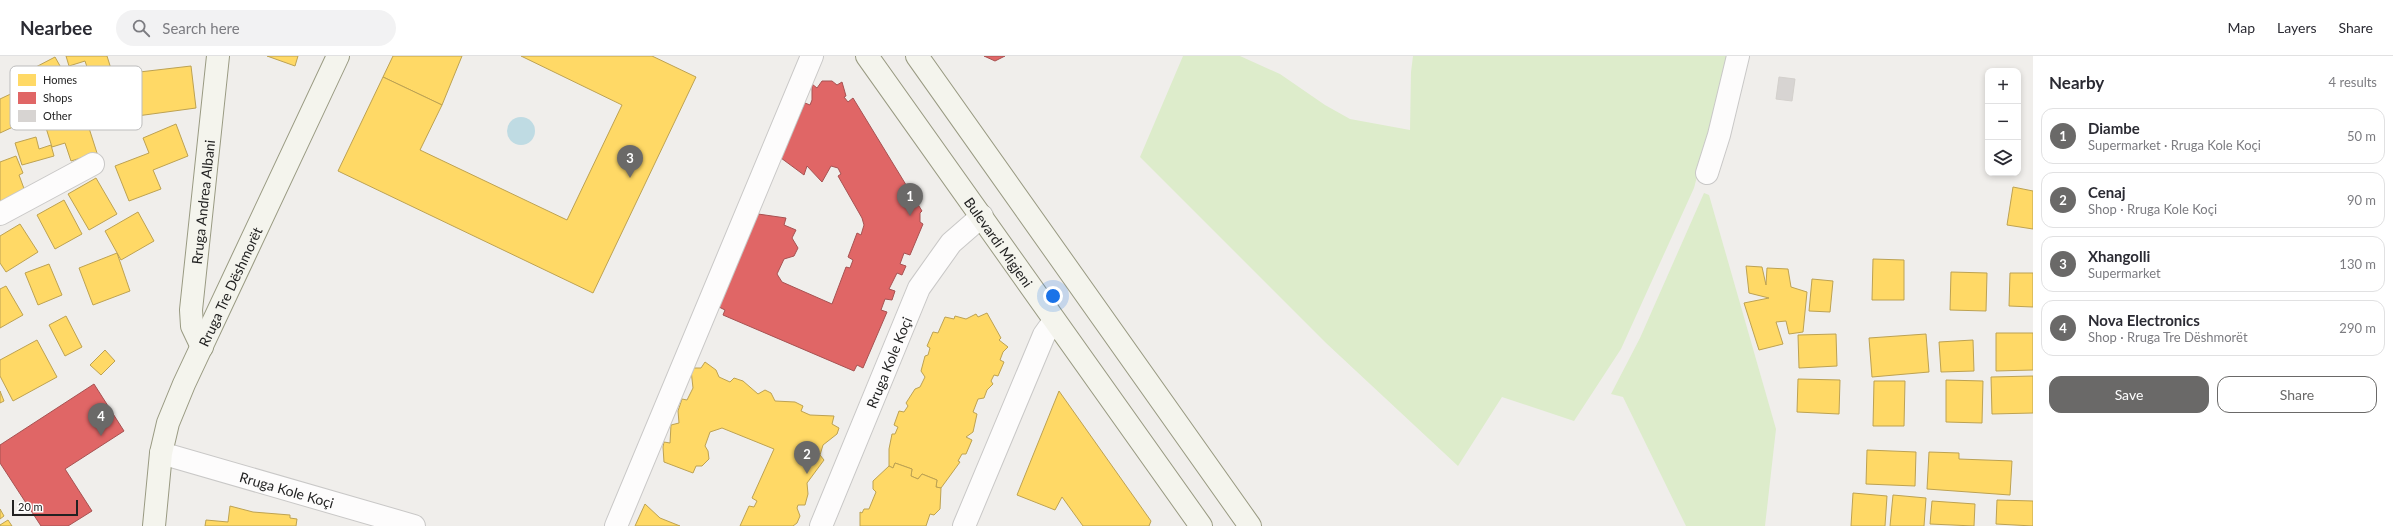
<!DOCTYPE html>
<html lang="en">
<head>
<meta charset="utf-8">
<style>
	body { margin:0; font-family:Lato,sans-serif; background:#f2f2f3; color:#2b2b33 }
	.controls { position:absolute; right:12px; top:12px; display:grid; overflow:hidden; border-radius:8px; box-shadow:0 2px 6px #0003 }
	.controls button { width:36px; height:36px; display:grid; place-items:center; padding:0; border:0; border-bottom:1px solid #e1e1e2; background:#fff; color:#2b2b33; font:20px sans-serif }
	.scale { position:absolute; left:12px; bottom:10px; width:66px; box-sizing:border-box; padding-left:4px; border:2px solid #222; border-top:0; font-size:11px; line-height:14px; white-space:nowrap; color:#222; -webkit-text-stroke:3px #fff; paint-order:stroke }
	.you { position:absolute; left:1053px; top:240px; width:14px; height:14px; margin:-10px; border:3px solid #fff; border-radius:50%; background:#1a73e8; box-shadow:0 0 0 6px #1a73e833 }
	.badge { display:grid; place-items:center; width:26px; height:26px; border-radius:50%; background:#6a6968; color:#fff; font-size:13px; font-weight:700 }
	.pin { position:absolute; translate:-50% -33px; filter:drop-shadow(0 1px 2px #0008) }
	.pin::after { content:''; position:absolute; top:21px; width:14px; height:12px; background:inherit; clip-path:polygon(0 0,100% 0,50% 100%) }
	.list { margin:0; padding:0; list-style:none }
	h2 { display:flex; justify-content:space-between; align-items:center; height:52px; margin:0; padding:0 16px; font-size:17px }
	h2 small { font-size:13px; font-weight:400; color:#7c7c81 }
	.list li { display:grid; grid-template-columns:26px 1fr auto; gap:12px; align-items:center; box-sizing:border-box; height:56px; margin:0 8px 8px; padding:0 8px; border:1px solid #e1e1e2; border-radius:12px }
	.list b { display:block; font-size:15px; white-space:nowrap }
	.list p { margin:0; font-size:13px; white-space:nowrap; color:#7c7c81 }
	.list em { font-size:13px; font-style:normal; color:#7c7c81 }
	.actions { display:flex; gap:8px; padding:12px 16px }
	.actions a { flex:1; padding:9px 0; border:1px solid #6a6968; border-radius:12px; text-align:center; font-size:14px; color:#6a6968 }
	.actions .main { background:#6a6968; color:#fff }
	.icon { flex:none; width:22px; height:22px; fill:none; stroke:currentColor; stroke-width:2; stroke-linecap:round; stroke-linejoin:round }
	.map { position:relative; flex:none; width:2033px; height:470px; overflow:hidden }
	header { display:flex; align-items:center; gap:24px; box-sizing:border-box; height:56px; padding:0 20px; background:#fff; border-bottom:1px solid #e1e1e2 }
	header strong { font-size:19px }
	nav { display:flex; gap:22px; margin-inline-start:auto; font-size:14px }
	.search { width:280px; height:36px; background:#f2f2f3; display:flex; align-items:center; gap:10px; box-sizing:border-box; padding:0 14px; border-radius:22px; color:#7c7c81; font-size:15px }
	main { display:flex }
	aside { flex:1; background:#fff }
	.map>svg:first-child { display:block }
</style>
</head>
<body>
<header>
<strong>Nearbee</strong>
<div class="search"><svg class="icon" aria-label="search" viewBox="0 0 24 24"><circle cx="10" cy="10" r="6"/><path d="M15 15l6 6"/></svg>Search here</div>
<nav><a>Map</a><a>Layers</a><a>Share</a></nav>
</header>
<main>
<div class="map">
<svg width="2033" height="470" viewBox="0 0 2033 470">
	<rect width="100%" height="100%" fill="#f0eeeb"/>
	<!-- grass -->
	<g fill="#ddeccb">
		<polygon points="1183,0 1240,0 1280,18 1325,49 1350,63 1410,74 1411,16 1413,0 1729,0 1694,132 1621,293 1574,365 1502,341 1458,410 1326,287 1140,101"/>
		<polygon points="1704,137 1709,139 1776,373 1765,470 1686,470 1623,341 1611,338 1640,282"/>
	</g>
	<!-- water -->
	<circle fill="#bfdbe3" cx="521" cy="75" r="14"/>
	<!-- homes -->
	<g fill="#ffd966" stroke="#bda252">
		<polygon points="66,0 107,0 112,16 91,23 85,5 69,10"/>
		<polygon points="267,0 298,0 295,10"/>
		<polygon points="393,0 462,0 442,49 383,21"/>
		<polygon points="521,0 652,0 696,21 593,237 338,115 383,21 442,49 420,94 567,164 622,49"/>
		<polygon points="55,1 73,33 50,46 32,13"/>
		<polygon points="191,10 196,52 137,60 131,17"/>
		<polygon points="20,20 39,59 0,77 0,43 17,35 12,24"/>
		<polygon points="80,44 97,97 71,105 65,87 52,91 41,56"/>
		<polygon points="176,68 188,100 153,114 161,133 129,145 115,110 149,97 143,82"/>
		<polygon points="36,81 39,93 51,89 54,100 22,109 15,87"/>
		<polygon points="16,100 23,117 19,119 26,138 0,148 0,106"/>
		<polygon points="96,122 117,158 89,174 68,138"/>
		<polygon points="2013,131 2033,135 2033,173 2007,169"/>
		<polygon points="64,144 82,178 55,193 37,159"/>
		<polygon points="138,156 154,185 121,204 105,175"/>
		<polygon points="20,168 38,196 6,216 0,207 0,180"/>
		<polygon points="117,197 130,235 93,249 79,212"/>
		<polygon points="1873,203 1904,204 1904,244 1872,244"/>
		<polygon points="49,208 62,239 38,249 25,217"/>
		<polygon points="1746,210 1762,211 1766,229 1767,212 1788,213 1791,231 1807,236 1803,276 1789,278 1786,265 1776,266 1783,288 1759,294 1744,247 1769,242 1749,237"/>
		<polygon points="1951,216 1987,217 1986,255 1950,254"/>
		<polygon points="2010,217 2033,217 2033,251 2009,250"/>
		<polygon points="1812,223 1833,225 1830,256 1809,255"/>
		<polygon points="6,230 23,259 0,272 0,233"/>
		<polygon points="987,257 1001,282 999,284 1008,291 1003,296 1000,304 1004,306 998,320 994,319 991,325 993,328 987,334 984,342 978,343 973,356 977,358 973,376 966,381 972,384 966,398 962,398 958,405 960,406 941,432 936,431 937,424 922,418 918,423 911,420 912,413 895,407 893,412 889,410 889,393 892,378 895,378 898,371 894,369 899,355 904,356 908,350 906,347 915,333 920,331 925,321 921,315 925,300 928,299 930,292 927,290 933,276 938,277 945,261 954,263 955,260 966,263 976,258 978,261"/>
		<polygon points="66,260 82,291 65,300 49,269"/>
		<polygon points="1996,277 2033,277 2033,314 1996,315"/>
		<polygon points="1836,278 1837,310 1799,312 1798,279"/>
		<polygon points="1926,278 1929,316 1872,321 1869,282"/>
		<polygon points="37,284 57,321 13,345 0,320 0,304"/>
		<polygon points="1973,284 1974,315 1941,316 1939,286"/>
		<polygon points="105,294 115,305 101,319 90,309"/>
		<polygon points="705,306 716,314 719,321 730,326 734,322 743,325 758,338 765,334 771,337 775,345 795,346 803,350 801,355 810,359 834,360 832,368 839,372 837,378 823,389 820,399 824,404 807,427 808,438 805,449 798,449 797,452 800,460 797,467 793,470 740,470 749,450 754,451 757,445 752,442 774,393 722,372 710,376 705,390 708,395 709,403 702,410 696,410 693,417 664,406 663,391 664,386 670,387 671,369 679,367 678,355 682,343 687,344 693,332 691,314 692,312 701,312"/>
		<polygon points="2033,320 2033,357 1992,358 1991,321"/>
		<polygon points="1798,323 1840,324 1839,358 1797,356"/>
		<polygon points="1946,324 1983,325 1982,367 1946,366"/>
		<polygon points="1874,325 1905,325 1904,370 1873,370"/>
		<polygon points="0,335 4,345 0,347"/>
		<polygon points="1059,335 1151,465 1149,470 1083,470 1062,441 1055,454 1017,439"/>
		<polygon points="1867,394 1916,396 1915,430 1866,428"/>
		<polygon points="1929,396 1959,397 1959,403 2012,405 2010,439 1927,433"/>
		<polygon points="895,407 912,413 911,420 918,423 922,418 937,424 936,431 941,432 940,453 934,459 930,458 926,470 860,470 860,456 862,457 864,453 869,453 876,436 873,433 873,425 889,410 893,412"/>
		<polygon points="1853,437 1887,440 1885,470 1851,470"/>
		<polygon points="1893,439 1926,442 1924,470 1890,470"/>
		<polygon points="1997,444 2033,445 2033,470 1996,468"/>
		<polygon points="1932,445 1975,448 1974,470 1930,468"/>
		<polygon points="645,448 660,462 680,470 635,470"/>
		<polygon points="230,450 253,456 290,459 290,462 297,463 296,470 205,470 206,464 228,466"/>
		<polygon points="0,453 4,460 0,463"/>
		<polygon points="8,464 12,470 0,470 0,469"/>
	</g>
	<!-- shops -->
	<g fill="#e06666" stroke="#a75252">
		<polygon points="984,0 1005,0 995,5"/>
		<polygon points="822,25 832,25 837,29 842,26 846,40 844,41 848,46 853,42 922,155 920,157 920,166 923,168 910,199 904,197 900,208 906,210 902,219 897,217 889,233 895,235 892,244 885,243 881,254 887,256 863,312 857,309 854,315 723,259 725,254 719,251 758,158 786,162 784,169 796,174 792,182 798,192 794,200 784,203 777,218 782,226 832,248 846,211 850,212 853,204 848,201 857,177 861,179 864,169 862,162 838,120 841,118 838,112 831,110 822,126 807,110 804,119 781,102 805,47 810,49 812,44 812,28 817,32"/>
		<polygon points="94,328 124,375 65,413 92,455 68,470 41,470 0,407 0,389"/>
	</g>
	<!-- building -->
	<polygon fill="#d7d4d2" stroke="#d3d0cc" points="1779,21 1795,23 1792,45 1776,43"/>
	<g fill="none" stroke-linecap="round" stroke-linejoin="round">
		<!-- street casing -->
		<g stroke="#c9c8c7" stroke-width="24">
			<g id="street">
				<polyline points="1707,117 1719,79 1738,0"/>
				<polyline points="0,158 93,108"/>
				<path id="s1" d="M161,397L414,470"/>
				<polyline points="616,470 812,0"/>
				<path id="s2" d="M821,470L919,232L951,187L982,160"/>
				<polyline points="964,470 1044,279 1054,265"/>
			</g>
		</g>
		<!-- secondary casing -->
		<g stroke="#999a82" stroke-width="24">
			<g id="secondary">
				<path id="s3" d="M867,0L1201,470"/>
				<polyline points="917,0 1250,470"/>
				<path id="s4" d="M202,291L192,270L191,254L218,0"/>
				<path id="s5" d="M154,470L161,397L168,367L184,328L338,0"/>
			</g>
		</g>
		<!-- street -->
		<use href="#street" stroke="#fdfcfc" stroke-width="22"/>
		<!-- secondary -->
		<use href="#secondary" stroke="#f4f4ed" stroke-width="22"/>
	</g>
	<g text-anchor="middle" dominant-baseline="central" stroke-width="4" stroke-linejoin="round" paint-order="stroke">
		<!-- street labels -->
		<g font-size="14" fill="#222" stroke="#fff">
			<text stroke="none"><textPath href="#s4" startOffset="148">Rruga Andrea Albani</textPath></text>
			<text stroke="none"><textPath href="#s3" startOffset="228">Bulevardi Migjeni</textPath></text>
			<text stroke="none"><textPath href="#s5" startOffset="254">Rruga Tre Dëshmorët</textPath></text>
			<text stroke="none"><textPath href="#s2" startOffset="177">Rruga Kole Koçi</textPath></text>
			<text stroke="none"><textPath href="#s1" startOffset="131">Rruga Kole Koçi</textPath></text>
		</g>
	</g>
	<!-- legend -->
	<rect x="10" y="10" width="132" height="64" rx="6" fill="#fff" stroke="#bdbdbd" stroke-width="1"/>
	<rect x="18" y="18" width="18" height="12" fill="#ffd966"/>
	<rect x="18" y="36" width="18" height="12" fill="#e06666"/>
	<rect x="18" y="54" width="18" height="12" fill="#d7d4d2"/>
	<g font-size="11" fill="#222">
		<text x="43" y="28">Homes</text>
		<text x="43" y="46">Shops</text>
		<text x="43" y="64">Other</text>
	</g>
</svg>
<div class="controls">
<button>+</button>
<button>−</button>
<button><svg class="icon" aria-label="layers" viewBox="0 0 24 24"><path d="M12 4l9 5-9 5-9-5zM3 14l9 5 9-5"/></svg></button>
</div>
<div class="scale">20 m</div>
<div class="you"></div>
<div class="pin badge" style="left:910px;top:160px">1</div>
<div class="pin badge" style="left:807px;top:418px">2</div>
<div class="pin badge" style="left:630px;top:122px">3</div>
<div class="pin badge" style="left:101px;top:380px">4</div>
</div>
<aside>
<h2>Nearby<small>4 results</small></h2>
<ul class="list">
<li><span class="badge">1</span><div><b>Diambe</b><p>Supermarket · Rruga Kole Koçi</p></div><em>50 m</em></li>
<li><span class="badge">2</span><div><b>Cenaj</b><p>Shop · Rruga Kole Koçi</p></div><em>90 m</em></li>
<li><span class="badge">3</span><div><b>Xhangolli</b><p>Supermarket</p></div><em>130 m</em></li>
<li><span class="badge">4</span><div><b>Nova Electronics</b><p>Shop · Rruga Tre Dëshmorët</p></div><em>290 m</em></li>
</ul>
<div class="actions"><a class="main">Save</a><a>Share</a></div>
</aside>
</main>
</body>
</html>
